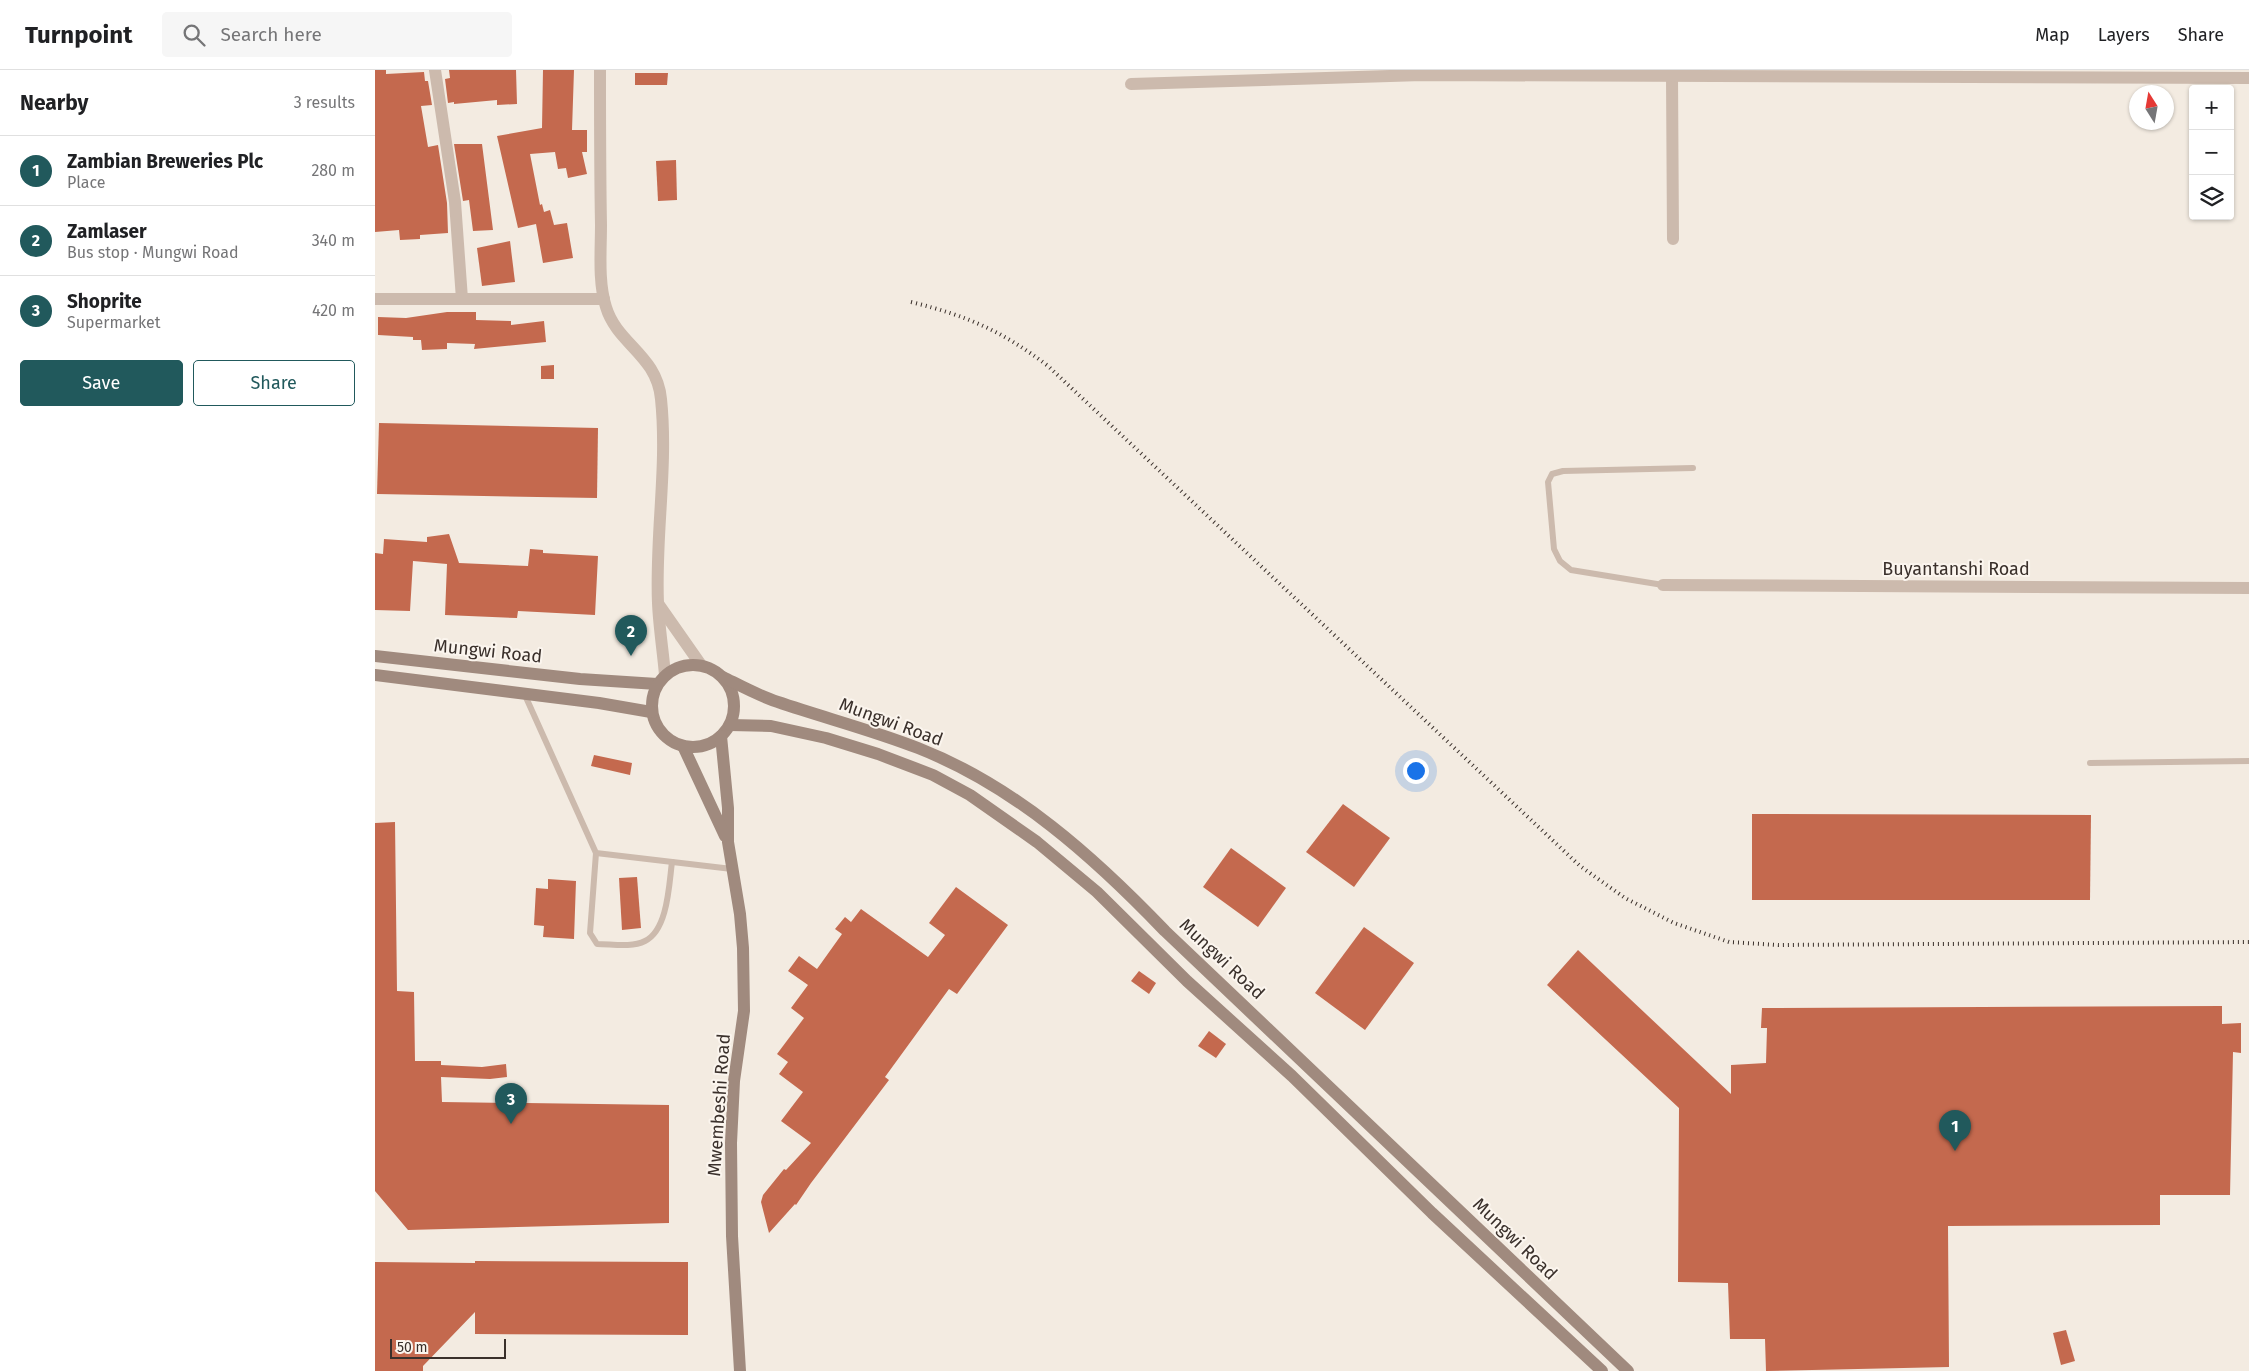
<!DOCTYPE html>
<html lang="en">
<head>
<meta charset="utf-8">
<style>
	body { margin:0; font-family:"Fira Sans",sans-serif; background:#f6f6f6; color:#202124 }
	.controls { position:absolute; right:15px; top:15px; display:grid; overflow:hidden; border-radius:5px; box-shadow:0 1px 4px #0004 }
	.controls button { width:45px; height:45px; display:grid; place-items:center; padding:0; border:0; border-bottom:1px solid #e0e0e0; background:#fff; color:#202124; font:25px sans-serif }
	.compass { position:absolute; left:1754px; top:15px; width:45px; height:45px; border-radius:50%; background:#fff; box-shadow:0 1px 4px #0004; rotate:349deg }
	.scale { position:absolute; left:15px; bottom:12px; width:116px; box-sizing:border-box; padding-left:5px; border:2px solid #3a302b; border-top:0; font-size:14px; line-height:18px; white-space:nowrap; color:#3a302b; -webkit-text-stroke:4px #fbf5ee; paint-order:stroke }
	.you { position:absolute; left:1040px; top:700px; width:18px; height:18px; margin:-12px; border:4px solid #fff; border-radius:50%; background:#1a73e8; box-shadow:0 0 0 8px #1a73e833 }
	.badge { display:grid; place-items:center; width:32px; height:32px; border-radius:50%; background:#21595c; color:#fff; font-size:16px; font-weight:700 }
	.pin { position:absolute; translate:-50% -41px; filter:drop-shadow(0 1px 2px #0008) }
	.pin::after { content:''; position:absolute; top:26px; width:18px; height:15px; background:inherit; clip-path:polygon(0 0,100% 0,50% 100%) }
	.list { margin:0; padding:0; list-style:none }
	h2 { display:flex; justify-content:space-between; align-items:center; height:65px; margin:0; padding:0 20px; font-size:21px }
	h2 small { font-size:16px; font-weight:400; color:#757577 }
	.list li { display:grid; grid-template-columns:32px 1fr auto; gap:15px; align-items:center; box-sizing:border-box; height:70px; padding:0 20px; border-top:1px solid #e0e0e0 }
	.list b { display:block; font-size:19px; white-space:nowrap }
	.list p { margin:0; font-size:16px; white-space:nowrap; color:#757577 }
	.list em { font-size:16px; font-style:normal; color:#757577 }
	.actions { display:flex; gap:10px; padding:15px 20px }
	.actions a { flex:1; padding:11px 0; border:1px solid #21595c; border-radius:5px; text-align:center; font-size:18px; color:#21595c }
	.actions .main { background:#21595c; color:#fff }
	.icon { flex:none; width:28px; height:28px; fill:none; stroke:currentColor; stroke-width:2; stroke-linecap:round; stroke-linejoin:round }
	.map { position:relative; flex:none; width:1874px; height:1301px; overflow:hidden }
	header { display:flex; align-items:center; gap:30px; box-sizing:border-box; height:70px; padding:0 25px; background:#fff; border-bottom:1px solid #e0e0e0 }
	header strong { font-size:24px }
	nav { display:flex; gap:28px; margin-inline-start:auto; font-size:18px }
	.search { width:350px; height:45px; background:#f6f6f6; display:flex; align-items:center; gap:12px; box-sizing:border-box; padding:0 18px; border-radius:5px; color:#757577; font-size:19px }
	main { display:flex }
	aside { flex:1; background:#fff }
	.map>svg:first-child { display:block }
</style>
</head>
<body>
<header>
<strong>Turnpoint</strong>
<div class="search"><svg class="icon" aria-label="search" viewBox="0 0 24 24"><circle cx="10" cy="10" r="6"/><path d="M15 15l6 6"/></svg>Search here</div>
<nav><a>Map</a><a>Layers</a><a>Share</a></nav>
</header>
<main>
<aside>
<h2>Nearby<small>3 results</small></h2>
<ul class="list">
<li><span class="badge">1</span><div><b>Zambian Breweries Plc</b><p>Place</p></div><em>280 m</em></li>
<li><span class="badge">2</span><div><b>Zamlaser</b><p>Bus stop · Mungwi Road</p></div><em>340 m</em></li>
<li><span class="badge">3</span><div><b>Shoprite</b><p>Supermarket</p></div><em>420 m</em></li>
</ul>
<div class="actions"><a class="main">Save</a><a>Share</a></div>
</aside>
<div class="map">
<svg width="1874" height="1301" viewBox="0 0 1874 1301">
	<rect width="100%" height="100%" fill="#f3ebe1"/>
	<!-- building -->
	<g fill="#c4694e">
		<polygon points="0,0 11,0 11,4 49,2 50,11 53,11 57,35 46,36 53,77 63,75 72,133 73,163 45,165 45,169 25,170 24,160 0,162"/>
		<polygon points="74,0 141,0 142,34 122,35 122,30 79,34 79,32 73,33 70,9 75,8"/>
		<polygon points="168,0 199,0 197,60 212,60 212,82 207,82 212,104 193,108 191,98 183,99 180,82 155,84 165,135 167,134 169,142 175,140 179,155 192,153 198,188 168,193 161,154 143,158 122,66 167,58"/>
		<polygon points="260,3 293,3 292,15 260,15"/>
		<polygon points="79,74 107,74 118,160 98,161 94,130 88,131"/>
		<polygon points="301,90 302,130 283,131 281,91"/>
		<polygon points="135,171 140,212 107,216 102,178"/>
		<polygon points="72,242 101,242 101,250 136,251 136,255 169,251 171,272 99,279 100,274 72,273 72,279 47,280 46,270 38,270 38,267 3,265 3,247 31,248"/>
		<polygon points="179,295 179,309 166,309 166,296"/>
		<polygon points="4,353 223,358 222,428 2,424"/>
		<polygon points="74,464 84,493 153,496 155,479 168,480 168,483 223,486 220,545 143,541 142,548 70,545 72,494 38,491 35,541 0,540 0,483 8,484 9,469 52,472 52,467"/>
		<polygon points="219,685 257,693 255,705 216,696"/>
		<polygon points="968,734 1015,768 979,817 931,782"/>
		<polygon points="1377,744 1716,745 1715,830 1377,830"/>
		<polygon points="20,752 22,921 39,922 40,991 66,991 66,995 107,997 131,994 132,1007 115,1009 66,1007 67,1032 294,1035 294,1153 33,1160 0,1121 0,753"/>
		<polygon points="856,778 911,818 883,857 828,817"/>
		<polygon points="262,807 266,858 247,860 244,808"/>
		<polygon points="173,809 201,811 199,869 168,867 169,856 159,855 161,818 173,819"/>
		<polygon points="581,817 633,855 582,924 574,919 510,1007 514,1010 436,1113 421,1135 420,1134 394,1163 386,1132 388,1125 409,1099 411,1100 436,1073 406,1051 428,1022 404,1004 413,992 402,984 429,948 416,938 433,915 413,901 424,886 442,899 467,864 460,859 470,847 476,852 486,839 553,887 570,865 554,853"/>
		<polygon points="989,857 1039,893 990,960 940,923"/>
		<polygon points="1203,880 1356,1024 1356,995 1391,993 1392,958 1386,958 1387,938 1847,936 1847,954 1866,953 1866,983 1858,982 1855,1125 1785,1125 1785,1155 1573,1156 1574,1297 1391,1301 1390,1269 1355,1269 1353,1213 1303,1212 1304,1038 1172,915"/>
		<polygon points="764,901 781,913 774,924 756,911"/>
		<polygon points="834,961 851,974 841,988 823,976"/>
		<polygon points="100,1191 313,1192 313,1265 100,1264 100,1242 48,1296 48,1301 0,1301 0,1192 100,1193"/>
		<polygon points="1691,1260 1700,1291 1686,1295 1678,1263"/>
	</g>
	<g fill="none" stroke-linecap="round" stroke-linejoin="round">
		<!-- lane -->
		<g stroke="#ccbaad" stroke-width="6">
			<polyline points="1288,515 1196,500 1185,491 1179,479 1173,412 1177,404 1188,401 1318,398"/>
			<polyline points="149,623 221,783 357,799"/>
			<polyline points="1715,693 1874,691"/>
			<path d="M221,783L215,863L222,874C237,874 256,878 270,871C293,860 294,814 297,792"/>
		</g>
		<!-- street -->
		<g stroke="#ccbaad" stroke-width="12">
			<polyline points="60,0 80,132 87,229"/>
			<path d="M225,0C225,52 225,103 226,155C226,181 223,212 231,237C242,274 282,285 286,329C293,397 280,466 283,533C284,557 288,581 290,605"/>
			<polyline points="1297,6 1298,169"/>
			<polyline points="756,14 1047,5 1874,8"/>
			<polyline points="0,229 229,229"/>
			<polyline points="1288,515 1874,518"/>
			<polyline points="284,535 326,595"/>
		</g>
		<!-- secondary -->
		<g stroke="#a08a7e" stroke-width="12">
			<polyline points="0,586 205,609 282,614"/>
			<circle cx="318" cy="636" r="41"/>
			<polyline points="0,605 224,633 276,642"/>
			<path d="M348,607C366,616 384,626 403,632C450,648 497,660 543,678C640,716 719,787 790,861L1253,1301"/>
			<polyline points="355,655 396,656 451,668 503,684 558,705 595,725 662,772 722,822 812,911 917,1006 1057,1143 1227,1301"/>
			<polyline points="346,666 353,738 353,772 365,844 368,878 369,941 359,1011 356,1073 357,1166 365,1301"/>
			<polyline points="308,676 350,766"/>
		</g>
		<!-- rail -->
		<path stroke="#3a302b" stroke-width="4" stroke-dasharray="1 4" stroke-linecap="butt" d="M536,232C593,246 627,261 673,296L1205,796L1250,828L1299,853L1354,872L1403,875L1874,872"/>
	</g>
	<g text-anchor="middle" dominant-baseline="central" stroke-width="4" stroke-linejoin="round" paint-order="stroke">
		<!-- street labels -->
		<g font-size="18" fill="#3a302b" stroke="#fbf5ee">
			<text x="1581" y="499">Buyantanshi Road</text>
			<text transform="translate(113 581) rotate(6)">Mungwi Road</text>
			<text transform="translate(516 652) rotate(20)">Mungwi Road</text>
			<text transform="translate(847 889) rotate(43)">Mungwi Road</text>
			<text transform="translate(344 1035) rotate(-86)">Mwembeshi Road</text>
			<text transform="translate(1140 1169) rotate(44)">Mungwi Road</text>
		</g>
	</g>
</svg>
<div class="controls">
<button>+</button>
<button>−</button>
<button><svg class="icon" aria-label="layers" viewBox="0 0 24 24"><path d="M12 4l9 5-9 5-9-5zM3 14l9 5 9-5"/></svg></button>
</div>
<svg class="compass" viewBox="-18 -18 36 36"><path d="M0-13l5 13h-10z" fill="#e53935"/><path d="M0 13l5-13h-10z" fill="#757577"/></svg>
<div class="scale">50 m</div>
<div class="you"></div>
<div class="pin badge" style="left:1580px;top:1081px">1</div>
<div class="pin badge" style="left:256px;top:586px">2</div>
<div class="pin badge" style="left:136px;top:1054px">3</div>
</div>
</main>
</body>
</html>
